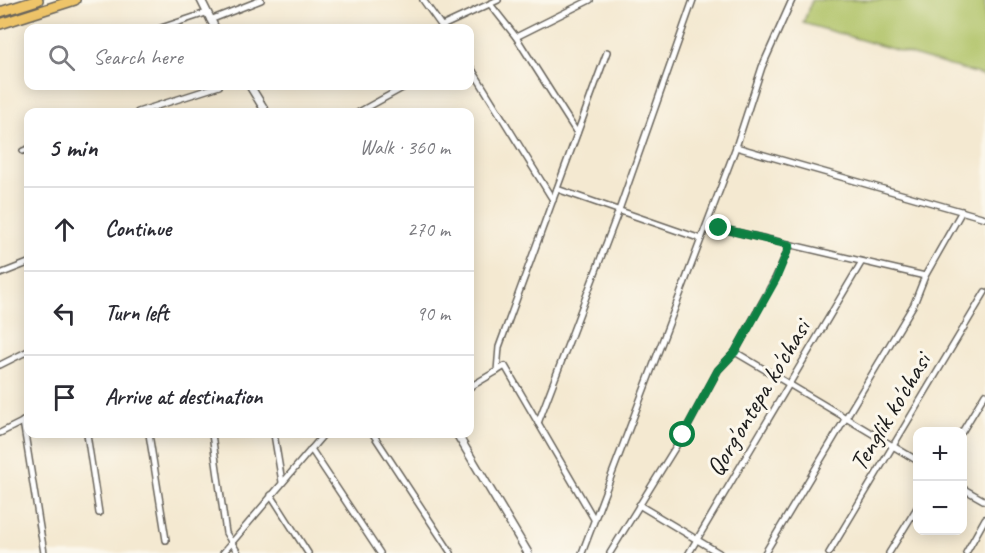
<!DOCTYPE html>
<html lang="en">
<head>
<meta charset="utf-8">
<style>
	body { margin:0; font-family:Caveat,sans-serif; background:#f2f2f3; color:#2b2b33 }
	.controls { position:absolute; right:18px; bottom:18px; display:grid; overflow:hidden; border-radius:12px; box-shadow:0 3px 15px #0003 }
	.controls button { width:54px; height:54px; display:grid; place-items:center; padding:0; border:0; border-bottom:2px solid #e1e1e2; background:#fff; color:#2b2b33; font:30px sans-serif }
	.stop { position:absolute; width:18px; height:18px; margin:-14px; border:4px solid #0b8043; border-radius:50%; background:#fff }
	.stop.end { background:#0b8043; border-color:#fff; box-shadow:0 2px 6px #0008 }
	.list { margin:0; padding:0; list-style:none }
	h2 { display:flex; justify-content:space-between; align-items:center; height:78px; margin:0; padding:0 24px; font-size:26px }
	h2 small { font-size:20px; font-weight:400; color:#7c7c81 }
	.list li { display:grid; grid-template-columns:39px 1fr auto; gap:18px; align-items:center; box-sizing:border-box; height:84px; padding:0 24px; border-top:2px solid #e1e1e2 }
	.list b { display:block; font-size:22px; white-space:nowrap }
	.list em { font-size:20px; font-style:normal; color:#7c7c81 }
	.icon { flex:none; width:33px; height:33px; fill:none; stroke:currentColor; stroke-width:2; stroke-linecap:round; stroke-linejoin:round }
	.map { position:relative; flex:none; width:985px; height:553px; overflow:hidden }
	.search { position:absolute; background:#fff; box-shadow:0 3px 15px #0003; left:24px; top:24px; width:450px; height:66px; display:flex; align-items:center; gap:15px; box-sizing:border-box; padding:0 21px; border-radius:12px; color:#7c7c81; font-size:22px }
	.panel { position:absolute; background:#fff; box-shadow:0 3px 15px #0003; left:24px; top:108px; width:450px; height:330px; border-radius:12px }
	.map>svg:first-child { display:block }
</style>
</head>
<body>
<div class="map">
<svg width="985" height="553" viewBox="0 0 985 553">
	<rect width="100%" height="100%" fill="#fbf7ec"/>
	<filter id="ink" filterUnits="userSpaceOnUse"><feTurbulence type="fractalNoise" baseFrequency=".0167" numOctaves="2"/><feDisplacementMap in="SourceGraphic" scale="12" xChannelSelector="R" yChannelSelector="G"/><feConvolveMatrix kernelMatrix="1 2 1 2 8 2 1 2 1" color-interpolation-filters="sRGB"/></filter>
	<filter id="wash" filterUnits="userSpaceOnUse"><feTurbulence type="fractalNoise" baseFrequency=".008" numOctaves="4" result="noise"/><feDisplacementMap in="SourceGraphic" scale="24" xChannelSelector="R" yChannelSelector="G"/><feGaussianBlur stdDeviation="1.35" result="paint"/><feColorMatrix in="noise" values="0 0 0 0 0 0 0 0 0 0 0 0 0 0 0 0 0 1.4 0 .05"/><feComposite in="paint" operator="in"/></filter>
	<g filter="url(#wash)">
		<rect width="100%" height="100%" fill="#f4e9d1"/>
		<!-- green -->
		<polygon fill="#b0c367" stroke="#667042" stroke-width="1.5" points="812,0 985,0 985,76 803,23"/>
	</g>
	<g filter="url(#ink)">
		<g fill="none" stroke-linecap="round" stroke-linejoin="round">
			<!-- minor casing -->
			<g stroke="#68645b" stroke-width="8">
				<g id="minor">
					<polyline points="423,0 443,28"/>
					<polyline points="490,4 516,37 577,133"/>
					<polyline points="210,20 261,0"/>
					<polyline points="442,26 498,0"/>
					<polyline points="161,28 206,13"/>
					<polyline points="516,37 590,0"/>
					<polyline points="470,66 553,200"/>
					<polyline points="138,112 219,86"/>
					<polyline points="359,112 406,86"/>
					<polyline points="736,147 985,218"/>
					<polyline points="23,151 28,149"/>
					<polyline points="557,189 701,239"/>
					<polyline points="719,228 925,276"/>
					<polyline points="0,274 28,263"/>
					<polyline points="735,352 918,461"/>
					<polyline points="0,365 28,351"/>
					<polyline points="497,371 505,366 594,519"/>
					<polyline points="470,387 497,371 499,347 607,52"/>
					<polyline points="23,421 44,553"/>
					<polyline points="538,423 619,210 693,0"/>
					<polyline points="962,432 985,394"/>
					<polyline points="0,433 28,419"/>
					<polyline points="87,434 99,513"/>
					<polyline points="149,434 166,540"/>
					<polyline points="212,434 226,533 238,553"/>
					<polyline points="274,434 282,482"/>
					<polyline points="373,434 451,553"/>
					<polyline points="311,449 380,553"/>
					<polyline points="962,488 985,501"/>
					<polyline points="271,495 308,553"/>
					<polyline points="639,505 719,553"/>
					<polyline points="223,553 324,434"/>
					<polyline points="582,553 736,147 762,67 792,0"/>
					<polyline points="610,553 683,435 718,370 735,352 775,279 790,245"/>
					<polyline points="689,553 861,263"/>
					<polyline points="765,553 914,304 925,276 962,211"/>
					<polyline points="829,553 985,292"/>
					<polyline points="889,553 918,506"/>
					<polyline points="966,553 985,519"/>
				</g>
			</g>
			<!-- tertiary casing -->
			<g stroke="#68645b" stroke-width="10">
				<g id="tertiary">
					<polyline points="201,0 215,28"/>
					<polyline points="250,86 266,112"/>
					<polyline points="457,434 528,553"/>
				</g>
			</g>
			<!-- trunk casing -->
			<g stroke="#68645b" stroke-width="12">
				<g id="trunk">
					<polyline points="0,12 38,0"/>
					<polyline points="0,24 75,0"/>
				</g>
			</g>
			<!-- minor -->
			<use href="#minor" stroke="#fff" stroke-width="5"/>
			<!-- tertiary -->
			<use href="#tertiary" stroke="#fff" stroke-width="7"/>
			<!-- trunk -->
			<use href="#trunk" stroke="#eec469" stroke-width="9"/>
		</g>
	</g>
	<g fill="none" stroke-linecap="round" stroke-linejoin="round" filter="url(#ink)">
		<!-- route -->
		<polyline stroke="#0b8043" stroke-width="8" points="683,435 718,370 735,352 776,279 790,245 719,228"/>
	</g>
	<g text-anchor="middle" dominant-baseline="central" stroke-width="6" stroke-linejoin="round" paint-order="stroke">
		<!-- street labels -->
		<g font-size="26" fill="#1c1c1c" stroke="#fbf7ec">
			<text transform="translate(758 398) rotate(-59)">Qorg'ontepa ko'chasi</text>
			<text transform="translate(890 412) rotate(-59)">Tenglik ko'chasi</text>
		</g>
	</g>
</svg>
<div class="controls">
<button>+</button>
<button>−</button>
</div>
<div class="stop" style="left:683px;top:435px"></div>
<div class="stop end" style="left:719px;top:228px"></div>
<div class="search"><svg class="icon" aria-label="search" viewBox="0 0 24 24"><circle cx="10" cy="10" r="6"/><path d="M15 15l6 6"/></svg>Search here</div>
<section class="panel">
<h2>5 min<small>Walk · 360 m</small></h2>
<ul class="list">
<li><svg class="icon" aria-label="ahead" viewBox="0 0 24 24"><path d="M12 20V5M6 11l6-6 6 6"/></svg><div><b>Continue</b></div><em>270 m</em></li>
<li><svg class="icon" aria-label="left" viewBox="0 0 24 24"><path d="M17 20v-9H6M10 6l-5 5 5 5"/></svg><div><b>Turn left</b></div><em>90 m</em></li>
<li><svg class="icon" aria-label="arrive" viewBox="0 0 24 24"><path d="M6 21V4h12l-3 4 3 4H6"/></svg><div><b>Arrive at destination</b></div></li>
</ul>
</section>
</div>
</body>
</html>
